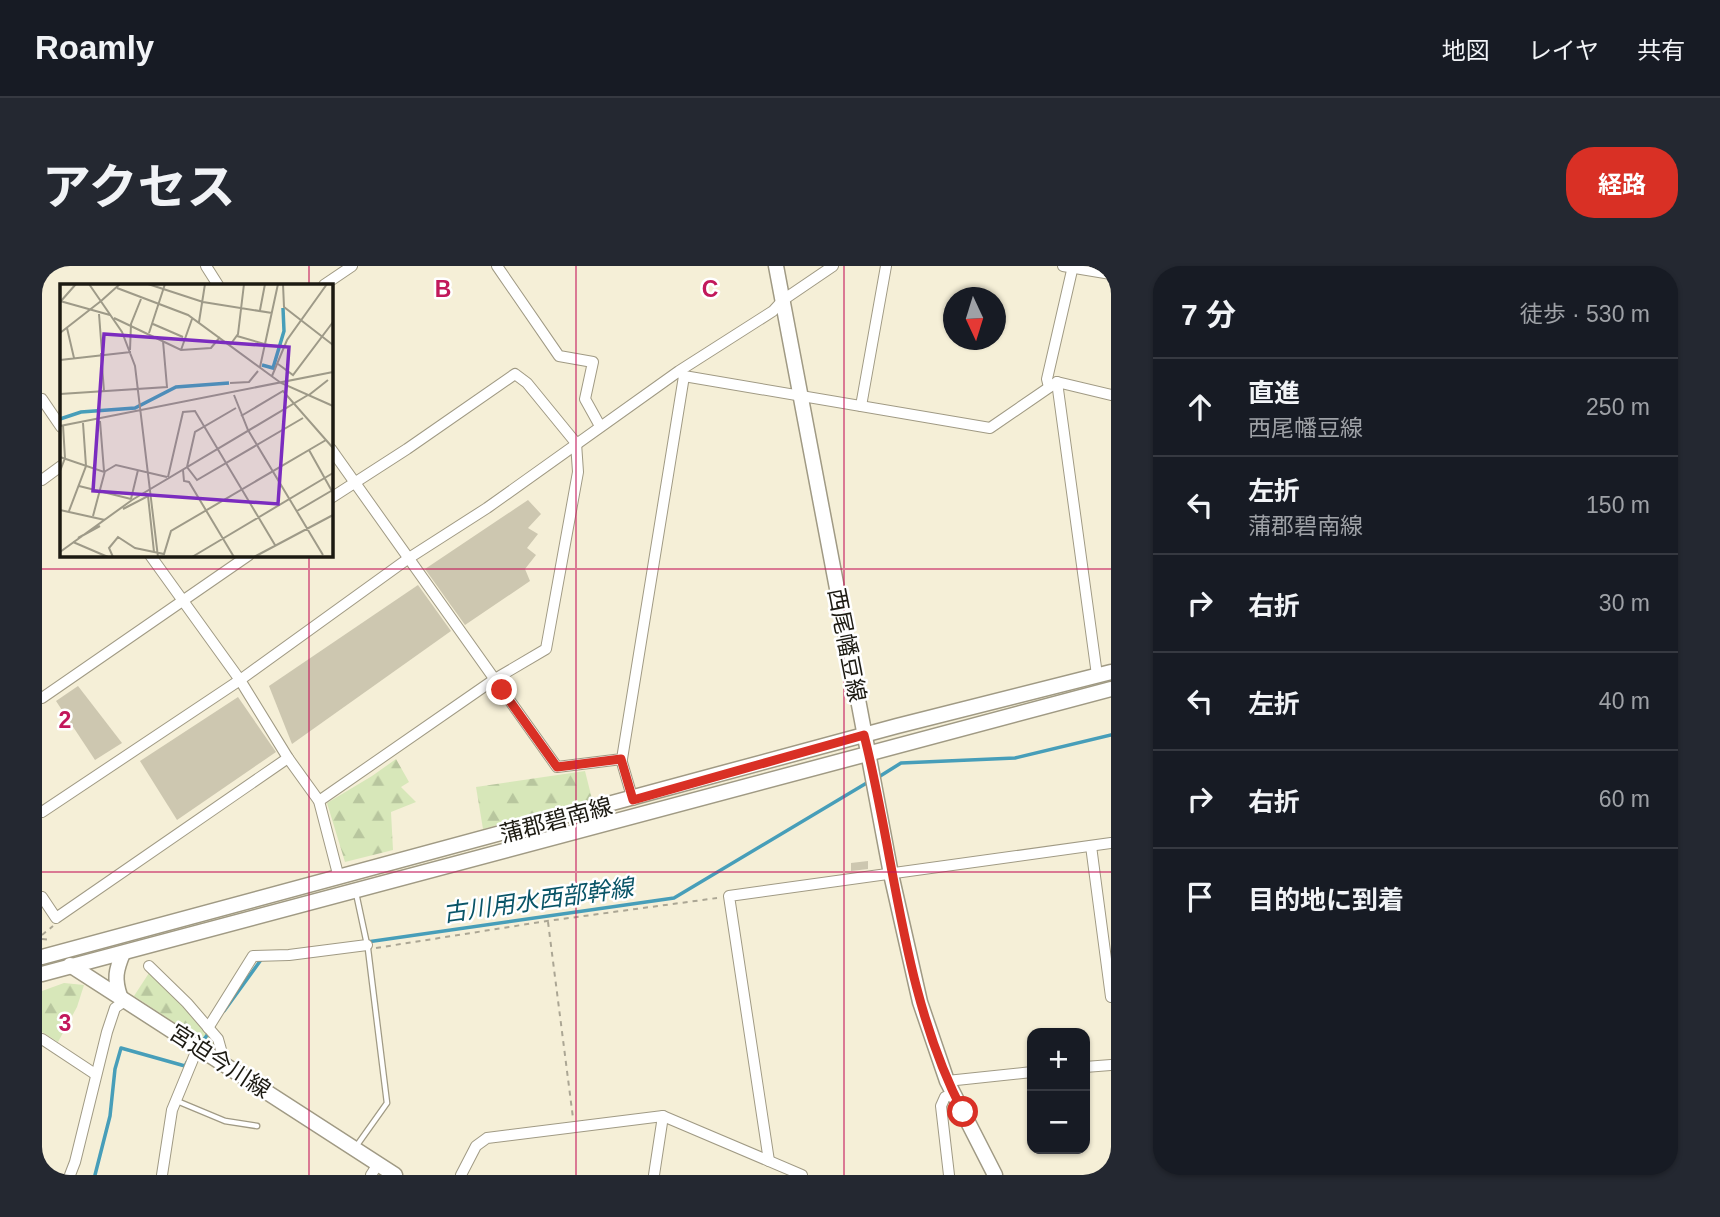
<!DOCTYPE html>
<html lang="ja">
<head>
<meta charset="utf-8">
<style>
	body { margin:0; font-family:Helvetica,"Noto Sans JP",sans-serif; background:#242831; color:#f1f3f6 }
	.controls { position:absolute; right:21px; bottom:21px; display:grid; overflow:hidden; border-radius:14px; box-shadow:0 2px 5px #0004 }
	.controls button { width:63px; height:63px; display:grid; place-items:center; padding:0; border:0; border-bottom:2px solid #363941; background:#171b24; color:#f1f3f6; font:35px sans-serif }
	.compass { position:absolute; left:901px; top:21px; width:63px; height:63px; border-radius:50%; background:#171b24; box-shadow:0 2px 5px #0004; rotate:176deg }
	.stop { position:absolute; width:21px; height:21px; margin:-16px; border:5px solid #d93025; border-radius:50%; background:#fff }
	.stop.end { background:#d93025; border-color:#fff; box-shadow:0 2px 7px #0008 }
	.list { margin:0; padding:0; list-style:none }
	h2 { display:flex; justify-content:space-between; align-items:center; height:91px; margin:0; padding:0 28px; font-size:30px }
	h2 small { font-size:23px; font-weight:400; color:#9ea1a6 }
	.list li { display:grid; grid-template-columns:46px 1fr auto; gap:21px; align-items:center; box-sizing:border-box; height:98px; padding:0 28px; border-top:2px solid #363941 }
	.list b { display:block; font-size:26px; white-space:nowrap }
	.list p { margin:0; font-size:23px; white-space:nowrap; color:#9ea1a6 }
	.list em { font-size:23px; font-style:normal; color:#9ea1a6 }
	.icon { flex:none; width:38px; height:38px; fill:none; stroke:currentColor; stroke-width:2; stroke-linecap:round; stroke-linejoin:round }
	.map { position:relative; flex:none; width:1069px; height:909px; overflow:hidden; border-radius:28px }
	header { display:flex; align-items:center; gap:42px; box-sizing:border-box; height:98px; padding:0 35px; background:#171b24; border-bottom:2px solid #363941 }
	header strong { font-size:33px }
	nav { display:flex; gap:38px; margin-inline-start:auto; font-size:24px }
	.intro { display:flex; align-items:center; justify-content:space-between; box-sizing:border-box; height:168px; padding:0 42px }
	h1 { margin:0; font-size:49px }
	.button { padding:18px 32px; border-radius:28px; background:#d93025; color:#fff; font-size:24px; font-weight:700 }
	main { display:flex; gap:42px; padding:0 42px }
	aside { flex:1; background:#171b24; border-radius:28px; box-shadow:0 2px 5px #0004 }
	.map>svg:first-child { display:block }
</style>
</head>
<body>
<header>
<strong>Roamly</strong>
<nav><a>地図</a><a>レイヤ</a><a>共有</a></nav>
</header>
<div class="intro"><h1>アクセス</h1><a class="button">経路</a></div>
<main>
<div class="map">
<svg width="1069" height="909" viewBox="0 0 1069 909">
	<defs>
		<pattern id="forest-firs" width="22" height="20" patternUnits="userSpaceOnUse" patternTransform="scale(1.75)"><rect width="22" height="20" fill="#d7e7b9"/><path d="M5 1l3.5 6h-7zM16 11l3.5 6h-7z" fill="#b8c69e"/></pattern>
	</defs>
	<rect width="100%" height="100%" fill="#f5efd7"/>
	<!-- forest -->
	<g fill="url(#forest-firs)">
		<polygon points="354,493 367,516 359,521 374,536 349,546 351,584 303,596 285,537 330,510"/>
		<polygon points="543,505 550,533 441,563 434,521"/>
		<polygon points="107,707 136,731 177,779 173,783 92,730"/>
		<polygon points="22,717 42,719 35,741 16,776 0,766 0,725"/>
	</g>
	<g fill="none" stroke-linecap="round" stroke-linejoin="round">
		<!-- stream -->
		<g stroke="#479eb9" stroke-width="3.5">
			<polyline points="835,512 859,497 973,492 1069,469"/>
			<polyline points="325,676 632,632 828,515"/>
			<polyline points="182,745 221,691"/>
			<polyline points="158,779 168,765"/>
			<polyline points="53,909 68,850 73,803 79,782 143,800 145,796"/>
		</g>
	</g>
	<!-- building -->
	<g fill="#cdc7b0">
		<polygon points="486,234 499,248 486,262 496,268 485,282 494,289 483,303 488,315 423,359 383,303"/>
		<polygon points="376,319 409,365 250,478 227,420"/>
		<polygon points="36,420 80,477 53,494 14,435"/>
		<polygon points="196,431 234,486 135,554 98,495"/>
		<polygon points="826,595 826,603 809,605 809,597"/>
	</g>
	<g fill="none" stroke-linecap="round" stroke-linejoin="round">
		<!-- service casing -->
		<g stroke="#a09a84" stroke-width="7">
			<g id="service">
				<polyline points="135,835 183,855 215,860"/>
				<polyline points="313,882 345,837 326,683 314,627"/>
			</g>
		</g>
		<!-- minor casing -->
		<g stroke="#a09a84" stroke-width="12">
			<g id="minor">
				<polyline points="164,0 176,19"/>
				<polyline points="455,0 517,90 551,96 543,133 558,160"/>
				<polyline points="1021,0 1069,8"/>
				<polyline points="282,19 310,0"/>
				<polyline points="640,108 642,110 948,162 1015,116 1069,129"/>
				<polyline points="1015,116 1055,409"/>
				<polyline points="1007,121 1005,113 1031,0"/>
				<polyline points="0,133 19,161"/>
				<polyline points="819,140 844,0"/>
				<polyline points="289,183 515,501 580,493 642,110"/>
				<polyline points="0,214 19,200"/>
				<polyline points="108,289 198,414 246,492 277,535 297,612"/>
				<polyline points="0,432 207,289"/>
				<polyline points="579,493 591,534"/>
				<polyline points="277,535 453,413 504,383 536,206 534,177 485,117 473,108 365,183 289,232"/>
				<polyline points="0,546 198,414 367,292 445,242 637,105 731,45 741,34 791,0"/>
				<polyline points="1049,580 1069,731"/>
				<polyline points="0,631 14,652 246,492"/>
				<polyline points="107,700 145,737 176,773 183,798"/>
				<polyline points="166,762 211,690 247,689 325,679"/>
				<polyline points="0,773 53,808"/>
				<polyline points="1043,801 1069,799"/>
				<polyline points="905,815 990,806"/>
				<polyline points="727,895 687,630 1069,577"/>
				<polyline points="28,909 33,896 65,766 73,742 84,734"/>
				<polyline points="120,909 130,844 156,781"/>
				<polyline points="329,909 336,898"/>
				<polyline points="419,909 434,880 445,872 621,850 760,909"/>
				<polyline points="612,909 621,850"/>
				<polyline points="907,909 899,840 903,831 912,828"/>
			</g>
		</g>
		<!-- secondary casing -->
		<g stroke="#a09a84" stroke-width="17">
			<g id="secondary">
				<polyline points="734,0 849,608 878,736 905,815 953,909"/>
				<polyline points="0,691 855,460 1069,406"/>
				<polyline points="28,699 353,909"/>
				<polyline points="0,708 1069,423"/>
				<path d="M78,730C72,713 74,704 81,687"/>
			</g>
		</g>
		<!-- path -->
		<g stroke="#aba694" stroke-width="2" stroke-dasharray="5 5" stroke-linecap="butt">
			<polyline points="506,656 531,852"/>
			<polyline points="0,669 11,660"/>
			<polyline points="0,673 9,674"/>
			<polyline points="334,682 505,655 675,632"/>
		</g>
		<!-- service -->
		<use href="#service" stroke="#fff" stroke-width="4.5"/>
		<!-- minor -->
		<use href="#minor" stroke="#fff" stroke-width="10"/>
		<!-- secondary -->
		<use href="#secondary" stroke="#fff" stroke-width="14"/>
	</g>
	<g fill="none" stroke-linecap="round" stroke-linejoin="round">
		<!-- route -->
		<path stroke="#d93025" stroke-width="9" d="M460,424L515,501L579,493L591,534L822,469C854,595 860,729 921,846"/>
	</g>
	<!-- grid -->
	<path fill="none" stroke="#c2185b" stroke-width="2" stroke-opacity="0.55" d="M267,0V19M534,0V909M802,0V909M267,289V909M0,303H1069M0,606H1069"/>
	<g text-anchor="middle" dominant-baseline="central" stroke-width="5" stroke-linejoin="round" paint-order="stroke">
		<!-- street labels -->
		<g font-size="23" fill="#1c1a12" stroke="#fff">
			<text transform="translate(805 379) rotate(79)">西尾幡豆線</text>
			<text transform="translate(514 554) rotate(-15)">蒲郡碧南線</text>
			<text transform="translate(178 795) rotate(33)">宮迫今川線</text>
		</g>
		<!-- water labels -->
		<g font-size="24" font-style="italic" fill="#095467" stroke="#fff">
			<text transform="translate(496 634) rotate(-8)">古川用水西部幹線</text>
		</g>
	</g>
	<!-- overview -->
	<g transform="translate(18 18)">
		<rect width="273" height="273" fill="#f5efd7"/>
		<path fill="none" stroke="#479eb9" stroke-width="3.5" d="M202,81L213,84L224,47L223,24M0,135L21,128L75,124L116,103L169,99"/>
		<path fill="none" stroke="#9e9a88" stroke-width="2" d="M29,0L62,48L75,82L98,273M88,0L143,18L212,29M223,0L224,23L273,61M57,4L128,31L221,99L273,122M0,17L50,31M1,17L16,0M41,17L60,0M200,26L205,0M39,30L42,69M54,34L121,66L151,64L160,53M139,38L145,0M93,40L123,53M7,44L14,74M0,49L41,17M89,49L105,0M177,52L208,61M170,61L178,50L184,0M70,66L71,40L81,15M121,66L132,35M41,69L44,107M0,76L71,68M218,80L233,91L273,38M200,83L218,0M212,92L227,56L267,0M170,99L189,98L198,87M0,110L107,103L103,57M174,111L188,146L263,271M249,111L268,96M176,124L135,148L127,183L137,196L243,134M181,132L223,107L273,164M40,137L44,187M0,142L273,88M249,166L273,209M0,173L44,188L56,181L107,193M123,186L124,197L129,198L174,273M0,187L5,174L3,141M108,193L123,128L135,127L215,261M19,202L71,215M71,215L78,186M63,225L88,212L94,268M0,226L45,236M9,227L26,182L23,139M237,227L271,207M33,232L45,187M18,254L40,242M13,258L48,273M0,268L72,216L248,111M53,273L49,264L58,253L75,264L104,270L111,247L266,156M132,273L273,189M194,273L273,231"/>
		<path fill="#7b2cbf" fill-opacity="0.15" stroke="#7b2cbf" stroke-width="3.5" d="M44,50L229,63L218,220L33,207Z"/>
		<rect width="273" height="273" fill="none" stroke="#1c1a12" stroke-width="3.5"/>
	</g>
	<g font-size="23" text-anchor="middle" font-weight="bold" fill="#c2185b" stroke="#fff" stroke-width="5" stroke-linejoin="round" paint-order="stroke">
		<text x="401" y="31">B</text>
		<text x="668" y="31">C</text>
		<text x="23" y="462">2</text>
		<text x="23" y="765">3</text>
	</g>
</svg>
<div class="controls">
<button>+</button>
<button>−</button>
</div>
<svg class="compass" viewBox="-18 -18 36 36"><path d="M0-13l5 13h-10z" fill="#e53935"/><path d="M0 13l5-13h-10z" fill="#9ea1a6"/></svg>
<div class="stop" style="left:921px;top:846px"></div>
<div class="stop end" style="left:460px;top:424px"></div>
</div>
<aside>
<h2>7 分<small>徒歩 · 530 m</small></h2>
<ul class="list">
<li><svg class="icon" aria-label="ahead" viewBox="0 0 24 24"><path d="M12 20V5M6 11l6-6 6 6"/></svg><div><b>直進</b><p>西尾幡豆線</p></div><em>250 m</em></li>
<li><svg class="icon" aria-label="left" viewBox="0 0 24 24"><path d="M17 20v-9H6M10 6l-5 5 5 5"/></svg><div><b>左折</b><p>蒲郡碧南線</p></div><em>150 m</em></li>
<li><svg class="icon" aria-label="right" viewBox="0 0 24 24"><path d="M7 20v-9h11M14 6l5 5-5 5"/></svg><div><b>右折</b></div><em>30 m</em></li>
<li><svg class="icon" aria-label="left" viewBox="0 0 24 24"><path d="M17 20v-9H6M10 6l-5 5 5 5"/></svg><div><b>左折</b></div><em>40 m</em></li>
<li><svg class="icon" aria-label="right" viewBox="0 0 24 24"><path d="M7 20v-9h11M14 6l5 5-5 5"/></svg><div><b>右折</b></div><em>60 m</em></li>
<li><svg class="icon" aria-label="arrive" viewBox="0 0 24 24"><path d="M6 21V4h12l-3 4 3 4H6"/></svg><div><b>目的地に到着</b></div></li>
</ul>
</aside>
</main>
</body>
</html>
